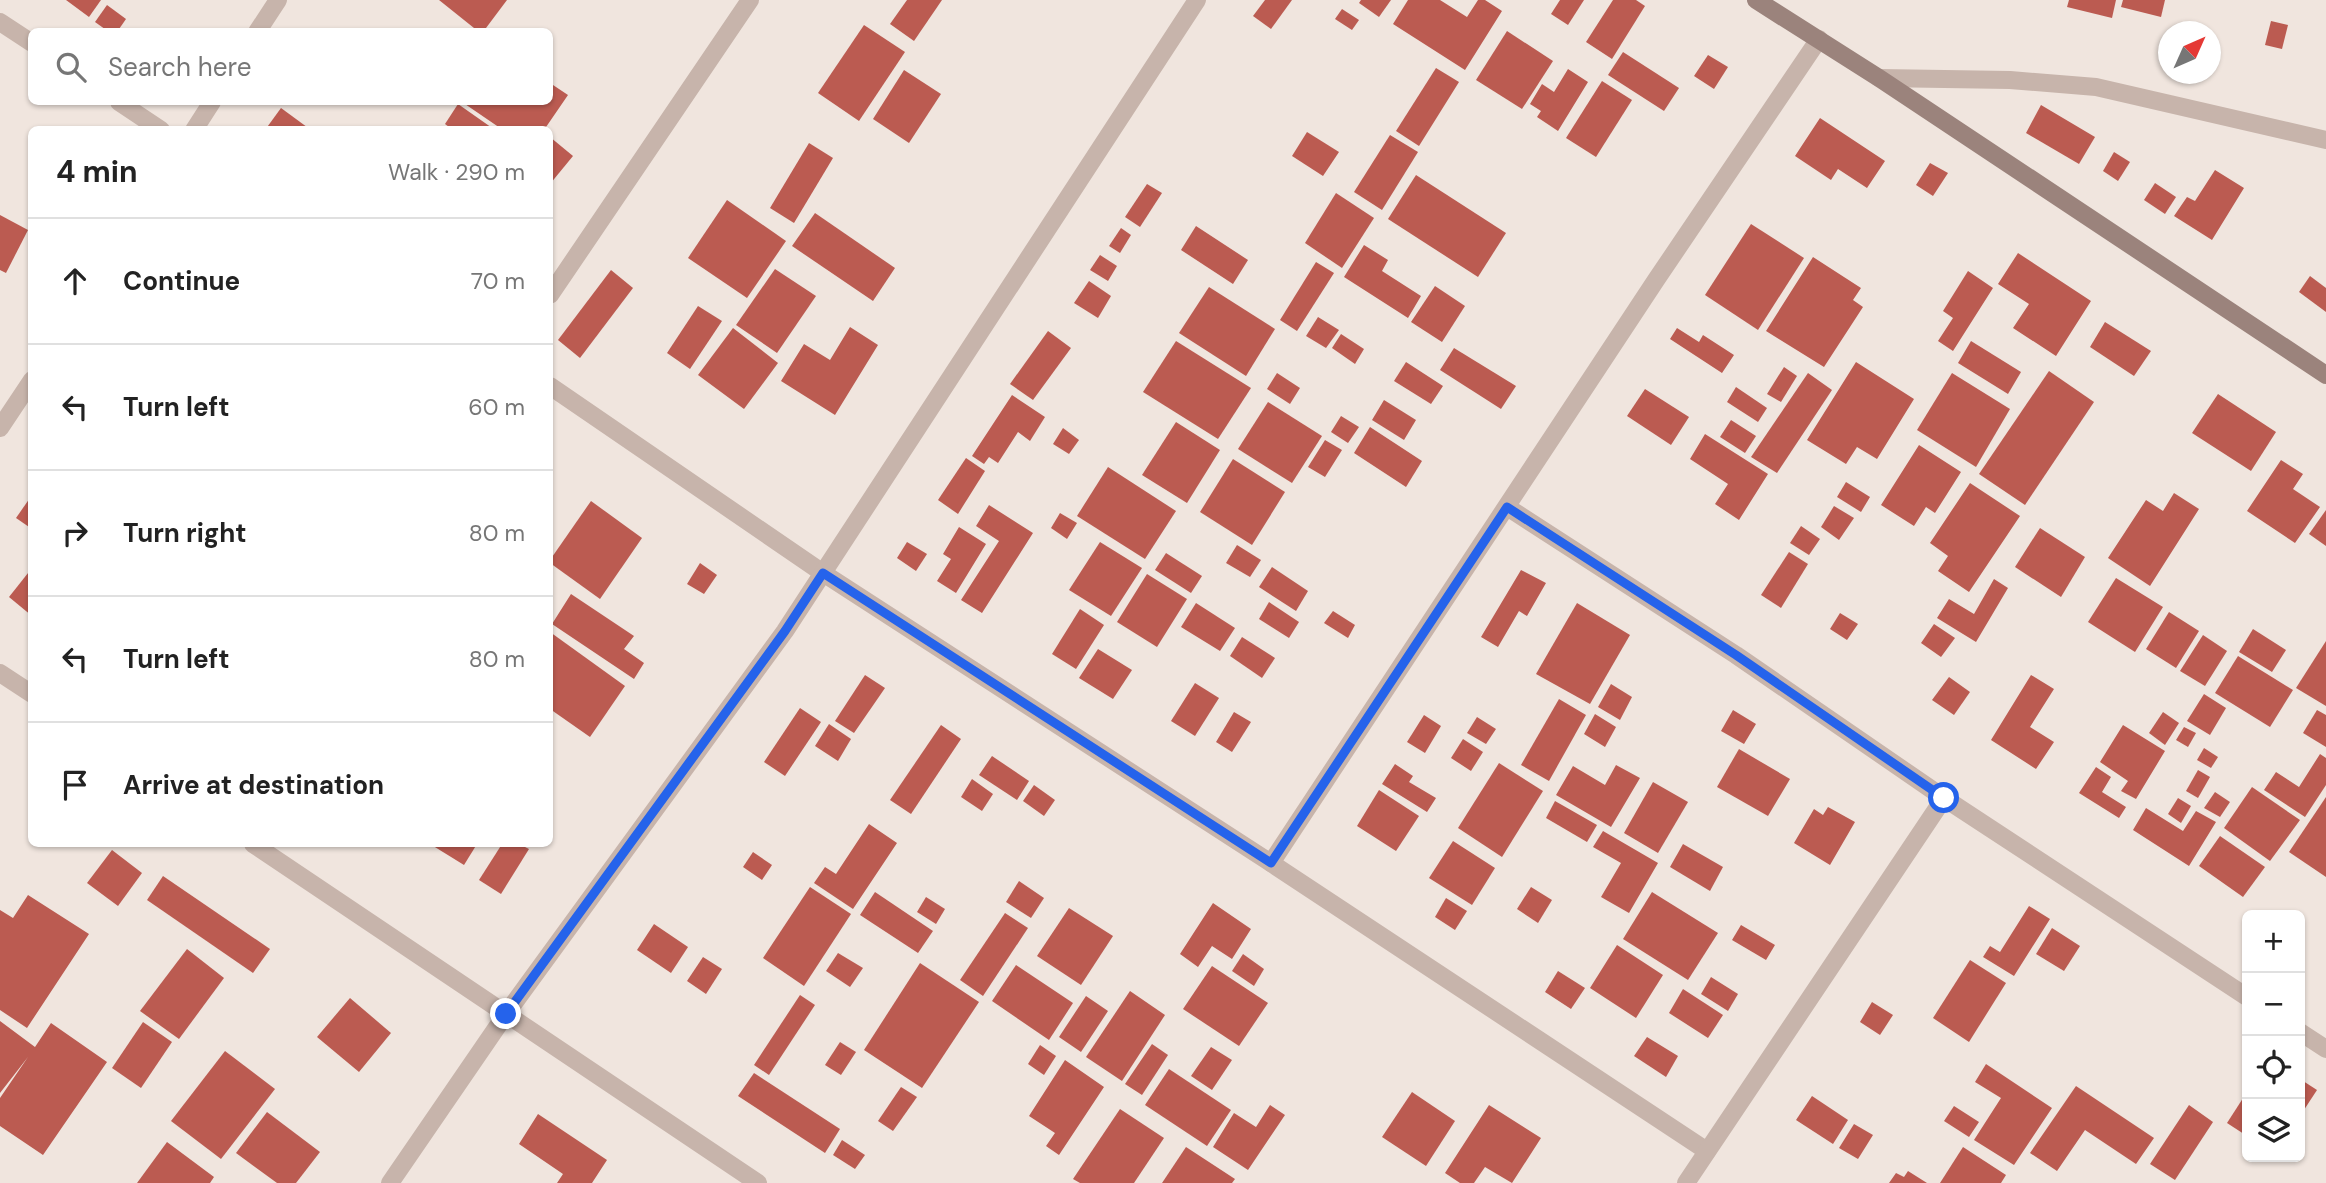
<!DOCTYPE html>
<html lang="en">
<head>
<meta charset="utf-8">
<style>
	body { margin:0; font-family:"DM Sans",sans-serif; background:#f2f2f2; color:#222 }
	.controls { position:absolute; right:21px; bottom:21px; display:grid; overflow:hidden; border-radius:10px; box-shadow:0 2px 5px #0004 }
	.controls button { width:63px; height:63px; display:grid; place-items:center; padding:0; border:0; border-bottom:2px solid #e0e0e0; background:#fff; color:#222; font:35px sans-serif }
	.compass { position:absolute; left:2158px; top:21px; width:63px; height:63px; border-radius:50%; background:#fff; box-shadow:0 2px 5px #0004; rotate:45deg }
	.stop { position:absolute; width:21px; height:21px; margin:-16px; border:5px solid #2563eb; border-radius:50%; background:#fff }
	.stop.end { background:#2563eb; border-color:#fff; box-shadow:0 2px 7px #0008 }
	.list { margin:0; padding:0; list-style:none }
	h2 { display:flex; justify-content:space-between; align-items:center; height:91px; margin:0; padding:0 28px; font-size:30px }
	h2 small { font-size:23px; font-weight:400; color:#767676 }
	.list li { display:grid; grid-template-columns:46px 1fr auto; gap:21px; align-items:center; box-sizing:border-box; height:126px; padding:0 28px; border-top:2px solid #e0e0e0 }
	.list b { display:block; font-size:26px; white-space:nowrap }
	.list em { font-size:23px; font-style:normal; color:#767676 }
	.icon { flex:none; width:38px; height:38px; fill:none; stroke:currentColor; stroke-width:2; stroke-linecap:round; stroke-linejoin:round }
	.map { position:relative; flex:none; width:2326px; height:1183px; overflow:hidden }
	.search { position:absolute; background:#fff; box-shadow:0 2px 5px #0004; left:28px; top:28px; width:525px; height:77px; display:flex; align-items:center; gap:18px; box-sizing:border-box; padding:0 24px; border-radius:10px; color:#767676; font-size:26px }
	.panel { position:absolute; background:#fff; box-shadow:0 2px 5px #0004; left:28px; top:126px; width:525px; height:721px; border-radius:10px }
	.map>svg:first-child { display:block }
</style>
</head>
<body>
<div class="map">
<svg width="2326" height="1183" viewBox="0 0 2326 1183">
	<rect width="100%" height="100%" fill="#f0e5de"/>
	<!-- building -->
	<g fill="#bb5b51">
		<polygon points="66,0 101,0 89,17"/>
		<polygon points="439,0 507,0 483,32 479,32"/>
		<polygon points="907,0 942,0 914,41 890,24"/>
		<polygon points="1265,0 1292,0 1271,29 1253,16"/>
		<polygon points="1361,0 1391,0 1379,17 1359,3"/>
		<polygon points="1408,0 1440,0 1467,17 1478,0 1485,0 1502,11 1465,70 1393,24"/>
		<polygon points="1560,0 1584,0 1568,25 1551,14"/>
		<polygon points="1613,0 1636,0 1645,6 1612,59 1586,42"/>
		<polygon points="2069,0 2116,0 2112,18 2067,7"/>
		<polygon points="2123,0 2165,0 2161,17 2121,7"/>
		<polygon points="107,5 126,19 117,32 109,32 95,22"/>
		<polygon points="1342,9 1359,20 1352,30 1335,19"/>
		<polygon points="2271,21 2288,25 2282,49 2265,45"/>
		<polygon points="864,25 905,52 859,121 818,93"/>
		<polygon points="1507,31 1553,61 1522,109 1476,80"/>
		<polygon points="1623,52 1679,88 1664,111 1608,75"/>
		<polygon points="1708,55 1728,67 1714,89 1694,76"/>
		<polygon points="1436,68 1459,82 1419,146 1396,131"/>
		<polygon points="1568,69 1588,82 1558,131 1537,117 1541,111 1530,104 1542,84 1554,92"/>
		<polygon points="904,70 941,94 909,143 873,119"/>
		<polygon points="1602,81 1632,100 1596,157 1566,138"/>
		<polygon points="550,83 568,95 544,130 503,130 462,102 550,102"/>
		<polygon points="458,104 495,130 453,130 445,124"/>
		<polygon points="2041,105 2095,137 2079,164 2026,133"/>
		<polygon points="281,108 311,130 265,130"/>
		<polygon points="1820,118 1885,161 1867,188 1838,169 1831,180 1795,156"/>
		<polygon points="1307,132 1339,152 1323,176 1292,156"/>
		<polygon points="1390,135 1418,152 1382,210 1354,192"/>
		<polygon points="550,137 573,156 550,184"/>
		<polygon points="809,143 833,158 794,223 770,208"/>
		<polygon points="2114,152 2130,162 2118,181 2103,171"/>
		<polygon points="1930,163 1948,173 1933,196 1916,185"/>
		<polygon points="2215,170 2244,188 2212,240 2174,216 2187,197 2195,201"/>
		<polygon points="1416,175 1506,233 1478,277 1388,219"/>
		<polygon points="2155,183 2176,197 2165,214 2144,200"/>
		<polygon points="1147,184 1162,193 1140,227 1125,217"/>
		<polygon points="1336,193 1374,218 1342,268 1305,243"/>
		<polygon points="727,200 786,241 747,298 688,258"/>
		<polygon points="815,213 895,268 873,301 792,246"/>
		<polygon points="0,215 28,230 6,273 0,270"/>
		<polygon points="1751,224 1804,258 1758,330 1705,295"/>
		<polygon points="1196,226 1248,260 1233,284 1181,250"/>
		<polygon points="1121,228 1131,235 1120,253 1109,246"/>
		<polygon points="1364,245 1388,260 1382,271 1421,296 1408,318 1344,277"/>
		<polygon points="2018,253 2091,301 2056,356 2013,328 2029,304 1998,284"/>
		<polygon points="1100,255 1117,266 1108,281 1090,270"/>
		<polygon points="1813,257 1861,288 1853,300 1863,307 1824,367 1766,331"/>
		<polygon points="1316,262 1334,273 1297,331 1280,320"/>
		<polygon points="775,269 816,296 777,353 736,325"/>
		<polygon points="611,270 633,288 580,358 558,340"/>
		<polygon points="1968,271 1993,288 1953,351 1938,341 1953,318 1943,311"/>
		<polygon points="2310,276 2326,288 2326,312 2299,292"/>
		<polygon points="1089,281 1111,296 1098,318 1074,303"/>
		<polygon points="1435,286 1465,306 1442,342 1411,322"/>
		<polygon points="1209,287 1275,329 1246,376 1179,333"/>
		<polygon points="698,306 722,321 690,369 667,353"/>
		<polygon points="1318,317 1339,330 1326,348 1306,336"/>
		<polygon points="2105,322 2151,351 2134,376 2090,347"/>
		<polygon points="850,327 878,345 835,415 781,381 804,344 830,360"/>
		<polygon points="733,328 778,363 744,409 698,375"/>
		<polygon points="1677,328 1699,342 1703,335 1734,355 1722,373 1670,339"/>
		<polygon points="1048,331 1071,348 1033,400 1010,384"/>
		<polygon points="1341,334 1364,349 1355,364 1332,348"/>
		<polygon points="1176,341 1251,388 1218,439 1143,392"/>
		<polygon points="1971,341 2021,372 2008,394 1958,363"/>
		<polygon points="1454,348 1516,386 1501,409 1440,370"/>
		<polygon points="1406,362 1443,386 1431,404 1394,381"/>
		<polygon points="1856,362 1914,399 1877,459 1857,447 1846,464 1807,440"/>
		<polygon points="1784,367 1797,376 1781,402 1767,394"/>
		<polygon points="2049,371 2094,402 2025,505 1979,474"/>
		<polygon points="1277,373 1300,388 1290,404 1267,389"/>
		<polygon points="1808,373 1832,390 1777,473 1751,457"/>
		<polygon points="1952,373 2010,409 1976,467 1917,430"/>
		<polygon points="1736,387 1767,408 1758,422 1727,402"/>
		<polygon points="1645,389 1689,417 1671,445 1627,416"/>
		<polygon points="2218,394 2276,432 2251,471 2192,433"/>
		<polygon points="1012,395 1045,417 1030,441 1018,432 998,463 989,457 984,464 972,456"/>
		<polygon points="1384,400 1416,420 1404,440 1372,420"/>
		<polygon points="1268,402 1322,436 1292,483 1238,449"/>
		<polygon points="1341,416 1359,427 1348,443 1331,432"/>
		<polygon points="1731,420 1756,436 1745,453 1720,437"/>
		<polygon points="1176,422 1220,450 1187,503 1142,475"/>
		<polygon points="1370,427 1422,461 1406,487 1354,453"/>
		<polygon points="1063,428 1079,440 1069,454 1053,444"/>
		<polygon points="1705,434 1768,474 1739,520 1715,504 1728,484 1690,459"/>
		<polygon points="1325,440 1342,450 1325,477 1308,467"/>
		<polygon points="1919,445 1961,472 1935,513 1926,507 1914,526 1881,505"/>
		<polygon points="966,458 985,471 958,514 938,500"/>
		<polygon points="1233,459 1285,492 1252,545 1200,512"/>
		<polygon points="2281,460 2303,474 2293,489 2320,507 2295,543 2247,511"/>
		<polygon points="1108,467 1176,511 1145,559 1077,516"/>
		<polygon points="1846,482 1870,497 1861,512 1837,497"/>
		<polygon points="1970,483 2020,516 1969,592 1938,571 1948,556 1930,543"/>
		<polygon points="2174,493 2199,509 2150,586 2108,558 2146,500 2163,511"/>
		<polygon points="32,495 32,529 16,518"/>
		<polygon points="591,501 642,538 600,599 550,563 550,560"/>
		<polygon points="989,505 1033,533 982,613 961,600 999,541 976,526"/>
		<polygon points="1834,506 1854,518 1839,540 1821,527"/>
		<polygon points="2326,510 2326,546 2309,534"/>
		<polygon points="1060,513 1077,523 1067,539 1051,528"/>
		<polygon points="1801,526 1820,539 1809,555 1790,543"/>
		<polygon points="959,527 986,544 956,593 937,581 951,559 943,554"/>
		<polygon points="2040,528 2085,557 2061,597 2015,567"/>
		<polygon points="907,542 927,554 916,571 897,558"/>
		<polygon points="1100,542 1142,568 1111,616 1069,590"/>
		<polygon points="1237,545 1261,560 1250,577 1226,563"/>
		<polygon points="1789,552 1808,564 1781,608 1761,595"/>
		<polygon points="1166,553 1202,576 1191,593 1155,570"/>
		<polygon points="700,563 717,575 704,594 687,584"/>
		<polygon points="1272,567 1308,591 1296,611 1259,587"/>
		<polygon points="32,568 32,616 9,597"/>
		<polygon points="1521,570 1546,583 1527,616 1519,611 1498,647 1481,637"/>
		<polygon points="1147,574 1187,599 1157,647 1117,622"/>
		<polygon points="2116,578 2163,607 2135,652 2088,622"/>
		<polygon points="1994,579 2008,588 1976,642 1937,618 1949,599 1974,614"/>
		<polygon points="571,594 634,636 624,649 644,663 634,679 552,624"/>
		<polygon points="1269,602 1299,622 1289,638 1259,619"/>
		<polygon points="1196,603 1235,628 1220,651 1181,627"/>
		<polygon points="1577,603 1630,635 1590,704 1536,674"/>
		<polygon points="1080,609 1104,625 1076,669 1052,654"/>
		<polygon points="1333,611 1355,625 1348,638 1324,623"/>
		<polygon points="2169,612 2199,631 2176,668 2146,649"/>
		<polygon points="1840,613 1858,624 1847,640 1830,629"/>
		<polygon points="1934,624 1955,638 1941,657 1921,643"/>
		<polygon points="2253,629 2286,650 2272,672 2239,652"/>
		<polygon points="550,632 625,686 590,737 550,709"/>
		<polygon points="2203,635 2227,651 2205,686 2180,671"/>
		<polygon points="1242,637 1275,658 1262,678 1230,656"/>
		<polygon points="2326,641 2326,706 2296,688"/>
		<polygon points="1098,649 1132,670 1113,699 1079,678"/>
		<polygon points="2238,656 2293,690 2270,727 2215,693"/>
		<polygon points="865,675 885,688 854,733 835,721"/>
		<polygon points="2031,675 2054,689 2030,727 2054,742 2036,769 1991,740"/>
		<polygon points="1949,677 1970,692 1954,715 1932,700"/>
		<polygon points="1195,683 1219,698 1195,736 1171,721"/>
		<polygon points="1611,684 1632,697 1620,720 1598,707"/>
		<polygon points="2204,694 2226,708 2210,735 2187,721"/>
		<polygon points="1559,699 1586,715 1549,781 1521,765"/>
		<polygon points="800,708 821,722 785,776 764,762"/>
		<polygon points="1733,710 1756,724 1744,744 1721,731"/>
		<polygon points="2317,710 2326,715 2326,747 2303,733"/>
		<polygon points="1234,712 1251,722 1232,752 1216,742"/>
		<polygon points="2163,712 2179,723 2165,745 2149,733"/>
		<polygon points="1595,714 1616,727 1605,747 1584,734"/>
		<polygon points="1424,715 1441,726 1425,753 1407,742"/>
		<polygon points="1477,717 1496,729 1486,744 1467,733"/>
		<polygon points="829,724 851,739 838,761 815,746"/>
		<polygon points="941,725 961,739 911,814 890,800"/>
		<polygon points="2123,725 2165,751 2136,799 2121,791 2128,781 2100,762"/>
		<polygon points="2184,727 2196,733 2188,747 2176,740"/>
		<polygon points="1463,739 1483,752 1471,771 1451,758"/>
		<polygon points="2204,748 2218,757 2211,768 2197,760"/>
		<polygon points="1739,749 1790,779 1768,816 1717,787"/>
		<polygon points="2320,754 2326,758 2326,785 2305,817 2264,790 2276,772 2299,787"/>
		<polygon points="992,756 1029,781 1017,800 979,775"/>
		<polygon points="1499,763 1543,791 1502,857 1458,828"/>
		<polygon points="1395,764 1413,776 1409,782 1436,798 1427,812 1382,784"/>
		<polygon points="1616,765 1640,778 1611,827 1556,795 1573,766 1605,785"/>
		<polygon points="2096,767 2111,777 2102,792 2126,807 2119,818 2079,793"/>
		<polygon points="2198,770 2210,777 2198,798 2186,791"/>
		<polygon points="972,779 993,794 982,811 961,797"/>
		<polygon points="1653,782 1688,802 1658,853 1624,833"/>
		<polygon points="1034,785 1055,800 1044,816 1023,801"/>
		<polygon points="2252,787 2300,820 2270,861 2224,828"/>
		<polygon points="1379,790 1419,816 1396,851 1357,826"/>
		<polygon points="2215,792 2230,802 2220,817 2204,808"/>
		<polygon points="2326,797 2326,877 2289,852"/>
		<polygon points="2178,798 2191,806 2181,823 2168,814"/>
		<polygon points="1555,801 1597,825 1587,842 1546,818"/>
		<polygon points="1828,807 1855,822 1830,865 1794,843 1814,809 1823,815"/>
		<polygon points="2146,808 2183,831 2196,811 2216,822 2189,866 2133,830"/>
		<polygon points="869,824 897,843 853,909 814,883 825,867 836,874"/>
		<polygon points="1603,831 1658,863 1629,913 1601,897 1621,863 1593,847"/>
		<polygon points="2220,836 2265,867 2243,897 2199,866"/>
		<polygon points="1453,841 1495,868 1472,905 1429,878"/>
		<polygon points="430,844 477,844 464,865"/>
		<polygon points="502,844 519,844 529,849 501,894 479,880"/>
		<polygon points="1683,844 1723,867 1710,891 1670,867"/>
		<polygon points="112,850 142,873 118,906 87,883"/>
		<polygon points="753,852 772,865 762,880 743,867"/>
		<polygon points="163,876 270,949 253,973 147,900"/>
		<polygon points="1019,881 1044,898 1031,918 1006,902"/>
		<polygon points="810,887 851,914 804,986 763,958"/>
		<polygon points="1531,887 1552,900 1538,923 1517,909"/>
		<polygon points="875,892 933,931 918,953 860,915"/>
		<polygon points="1652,892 1718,933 1688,980 1623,939"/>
		<polygon points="28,895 89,934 27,1028 0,1010 0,910 13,918"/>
		<polygon points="926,897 945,909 936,924 917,912"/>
		<polygon points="1446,898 1467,911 1455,930 1435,917"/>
		<polygon points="1213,903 1251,929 1232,959 1212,946 1198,967 1180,954"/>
		<polygon points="2029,906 2050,919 2014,976 1983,957 1990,946 2000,952"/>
		<polygon points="1069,908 1113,936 1081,985 1037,956"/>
		<polygon points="1005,913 1028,928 983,996 960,980"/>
		<polygon points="654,924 688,947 671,973 637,950"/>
		<polygon points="1741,925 1775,945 1766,960 1732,940"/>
		<polygon points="2052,928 2080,946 2064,971 2036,954"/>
		<polygon points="1617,945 1663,975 1636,1018 1590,988"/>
		<polygon points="187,949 224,978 179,1039 140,1011"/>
		<polygon points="838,953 863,968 850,987 826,971"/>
		<polygon points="1243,954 1264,969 1254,986 1232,971"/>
		<polygon points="703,957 722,969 706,994 687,981"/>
		<polygon points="1970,960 2006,983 1969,1042 1933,1018"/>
		<polygon points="920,963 979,1002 922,1088 864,1050"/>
		<polygon points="1016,965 1073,1003 1049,1040 992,1001"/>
		<polygon points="1212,966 1268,1003 1239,1046 1183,1009"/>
		<polygon points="1558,971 1585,988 1571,1009 1545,992"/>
		<polygon points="1711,977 1738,994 1728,1011 1701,994"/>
		<polygon points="1683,989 1723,1015 1708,1038 1669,1013"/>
		<polygon points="1130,991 1165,1015 1122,1081 1086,1057"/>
		<polygon points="800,995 815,1005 769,1075 754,1065"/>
		<polygon points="1086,996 1108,1011 1081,1052 1059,1037"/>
		<polygon points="350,998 391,1033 359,1072 317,1037"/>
		<polygon points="1872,1002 1893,1015 1880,1035 1860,1022"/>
		<polygon points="0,1021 35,1047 51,1023 107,1062 43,1155 0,1126 0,1098 28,1057 0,1093"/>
		<polygon points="143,1022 172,1042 141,1088 112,1068"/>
		<polygon points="1647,1037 1678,1056 1666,1077 1634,1056"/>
		<polygon points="840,1042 856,1052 841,1075 825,1065"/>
		<polygon points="1152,1044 1168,1055 1142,1095 1125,1084"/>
		<polygon points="1040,1045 1056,1056 1044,1075 1028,1064"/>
		<polygon points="1211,1047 1232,1060 1212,1090 1191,1076"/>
		<polygon points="225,1051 275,1089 221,1159 171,1121"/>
		<polygon points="1065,1060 1104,1087 1059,1155 1046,1146 1055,1133 1029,1116"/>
		<polygon points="1986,1064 2052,1108 2014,1165 1974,1140 2001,1098 1975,1082"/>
		<polygon points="1169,1069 1231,1110 1207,1146 1145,1105"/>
		<polygon points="754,1073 840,1129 825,1153 738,1096"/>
		<polygon points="2300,1079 2317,1090 2300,1116"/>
		<polygon points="2076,1086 2154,1138 2136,1164 2085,1130 2057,1171 2030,1153"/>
		<polygon points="901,1087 917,1097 893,1131 878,1121"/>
		<polygon points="1412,1092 1455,1121 1426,1166 1382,1137"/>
		<polygon points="2247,1092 2247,1136 2227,1123"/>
		<polygon points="1812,1096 1848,1120 1833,1144 1796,1120"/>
		<polygon points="1270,1105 1285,1115 1248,1170 1213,1147 1234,1113 1256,1127"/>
		<polygon points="1489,1105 1541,1138 1512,1183 1485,1167 1474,1183 1460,1183 1445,1173"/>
		<polygon points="2189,1105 2213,1122 2175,1180 2150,1164"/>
		<polygon points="1954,1106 1979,1122 1969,1137 1944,1121"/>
		<polygon points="1120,1109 1164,1138 1134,1183 1080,1183 1073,1179"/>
		<polygon points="267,1112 320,1152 296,1183 277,1183 236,1153"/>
		<polygon points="538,1114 607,1160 592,1183 557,1183 563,1174 519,1144"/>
		<polygon points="1854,1124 1873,1135 1858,1159 1839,1148"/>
		<polygon points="842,1140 865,1155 855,1169 833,1155"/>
		<polygon points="167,1142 214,1177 210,1183 137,1183"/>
		<polygon points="1186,1147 1235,1179 1232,1183 1162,1183"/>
		<polygon points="1963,1147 2006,1175 2001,1183 1940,1183"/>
		<polygon points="1908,1171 1927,1183 1889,1183 1896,1173 1904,1177"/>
	</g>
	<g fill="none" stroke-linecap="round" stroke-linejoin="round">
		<!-- street -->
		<g stroke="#c7b4ab" stroke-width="18">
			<polyline points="0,22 32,43"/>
			<polyline points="257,32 278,0"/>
			<polyline points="1879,78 2010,80 2096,87 2326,140"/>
			<polyline points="119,102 161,130"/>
			<polyline points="194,130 212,102"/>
			<polyline points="550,295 750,0"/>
			<polyline points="550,386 823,573 1271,863 1707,1151"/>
			<polyline points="0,428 32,380"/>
			<polyline points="1507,507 1736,655 1944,798 2247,997"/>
			<polyline points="0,673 32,694"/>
			<polyline points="253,844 758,1183"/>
			<polyline points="1271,863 1656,280 1819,39"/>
			<polyline points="2300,1032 2326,1049"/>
			<polyline points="390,1183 506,1014 785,631 1197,0"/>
			<polyline points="1686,1183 1944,798"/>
		</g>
		<!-- secondary -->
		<polyline stroke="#9b837c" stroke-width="18" points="1756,0 1879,78 2326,375"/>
	</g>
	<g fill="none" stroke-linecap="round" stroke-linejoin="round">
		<!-- route -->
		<polyline stroke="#2563eb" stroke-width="9" points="506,1014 785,631 823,573 1271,863 1507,507 1736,655 1944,798"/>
	</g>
</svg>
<div class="controls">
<button>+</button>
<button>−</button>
<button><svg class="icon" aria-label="locate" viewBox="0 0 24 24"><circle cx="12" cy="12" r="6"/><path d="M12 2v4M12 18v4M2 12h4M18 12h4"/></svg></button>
<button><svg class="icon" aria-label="layers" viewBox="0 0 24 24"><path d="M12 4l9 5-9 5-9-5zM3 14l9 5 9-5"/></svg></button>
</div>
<svg class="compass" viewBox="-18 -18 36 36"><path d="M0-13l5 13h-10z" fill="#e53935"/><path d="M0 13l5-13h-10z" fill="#767676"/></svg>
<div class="stop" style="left:1944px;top:798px"></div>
<div class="stop end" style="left:506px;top:1014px"></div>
<div class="search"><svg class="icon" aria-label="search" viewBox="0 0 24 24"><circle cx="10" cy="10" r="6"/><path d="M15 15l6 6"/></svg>Search here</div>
<section class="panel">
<h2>4 min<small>Walk · 290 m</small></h2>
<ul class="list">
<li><svg class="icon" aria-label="ahead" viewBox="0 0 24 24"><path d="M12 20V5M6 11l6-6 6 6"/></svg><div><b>Continue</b></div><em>70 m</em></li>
<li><svg class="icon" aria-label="left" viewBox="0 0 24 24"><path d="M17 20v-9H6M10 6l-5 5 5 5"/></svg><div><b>Turn left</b></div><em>60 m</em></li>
<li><svg class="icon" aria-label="right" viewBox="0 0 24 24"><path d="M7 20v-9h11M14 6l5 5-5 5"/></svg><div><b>Turn right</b></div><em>80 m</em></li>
<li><svg class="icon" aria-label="left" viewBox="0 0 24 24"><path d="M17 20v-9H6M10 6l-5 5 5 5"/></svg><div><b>Turn left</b></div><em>80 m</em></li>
<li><svg class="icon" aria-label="arrive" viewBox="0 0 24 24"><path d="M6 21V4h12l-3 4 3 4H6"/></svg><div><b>Arrive at destination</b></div></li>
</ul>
</section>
</div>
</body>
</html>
